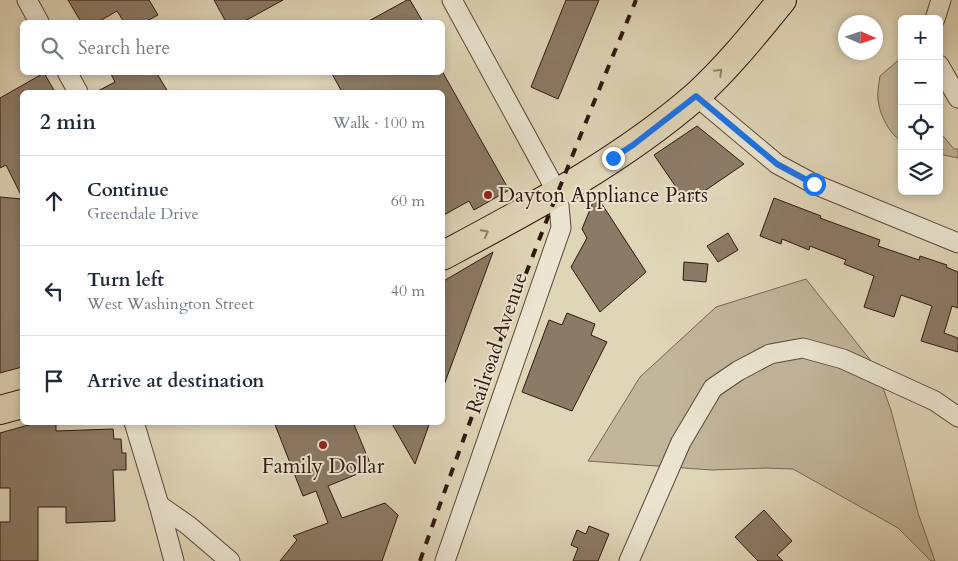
<!DOCTYPE html>
<html lang="en">
<head>
<meta charset="utf-8">
<style>
	body { margin:0; font-family:Cardo,serif; background:#f2f2f3; color:#1f2937 }
	.controls { position:absolute; right:15px; top:15px; display:grid; overflow:hidden; border-radius:8px; box-shadow:0 2px 8px #0003 }
	.controls button { width:45px; height:45px; display:grid; place-items:center; padding:0; border:0; border-bottom:1px solid #e0e1e3; background:#fff; color:#1f2937; font:25px sans-serif }
	.compass { position:absolute; left:838px; top:15px; width:45px; height:45px; border-radius:50%; background:#fff; box-shadow:0 2px 8px #0003; rotate:93deg }
	.stop { position:absolute; width:15px; height:15px; margin:-11px; border:4px solid #1a73e8; border-radius:50%; background:#fff }
	.stop.end { background:#1a73e8; border-color:#fff; box-shadow:0 1px 5px #0008 }
	.list { margin:0; padding:0; list-style:none }
	h2 { display:flex; justify-content:space-between; align-items:center; height:65px; margin:0; padding:0 20px; font-size:21px }
	h2 small { font-size:16px; font-weight:400; color:#747a83 }
	.list li { display:grid; grid-template-columns:32px 1fr auto; gap:15px; align-items:center; box-sizing:border-box; height:90px; padding:0 20px; border-top:1px solid #e0e1e3 }
	.list b { display:block; font-size:19px; white-space:nowrap }
	.list p { margin:0; font-size:16px; white-space:nowrap; color:#747a83 }
	.list em { font-size:16px; font-style:normal; color:#747a83 }
	.icon { flex:none; width:28px; height:28px; fill:none; stroke:currentColor; stroke-width:2; stroke-linecap:round; stroke-linejoin:round }
	.map { position:relative; flex:none; width:958px; height:561px; overflow:hidden }
	.search { position:absolute; background:#fff; box-shadow:0 2px 8px #0003; left:20px; top:20px; width:425px; height:55px; display:flex; align-items:center; gap:12px; box-sizing:border-box; padding:0 18px; border-radius:8px; color:#747a83; font-size:19px }
	.panel { position:absolute; background:#fff; box-shadow:0 2px 8px #0003; left:20px; top:90px; width:425px; height:335px; border-radius:8px }
	.map>svg:first-child { display:block }
</style>
</head>
<body>
<div class="map">
<svg width="958" height="561" viewBox="0 0 958 561">
	<rect width="100%" height="100%" fill="#dfd5b7"/>
	<filter id="stains"><feTurbulence type="fractalNoise" baseFrequency=".004" numOctaves="4"/><feColorMatrix values="0 0 0 0 .2 0 0 0 0 .09 0 0 0 0 .02 0 0 0 .5 -.17"/></filter>
	<radialGradient id="worn" r=".72"><stop offset=".6" stop-color="#630" stop-opacity="0"/><stop offset="1" stop-color="#630" stop-opacity=".3"/></radialGradient>
	<!-- green -->
	<g fill="#c1b59a" stroke="#786654">
		<path d="M902,57V142C889,133 880,116 878,100C877,93 879,83 880,76Z"/>
		<polygon points="939,131 954,149 958,149 958,158 939,154"/>
		<polygon points="806,279 875,366 891,410 918,513 935,561 931,561 898,528 793,469 766,468 712,470 588,461 640,377 716,307"/>
	</g>
	<!-- building -->
	<g fill="#8b7a66" stroke="#30180e">
		<polygon points="68,0 149,0 158,15 145,22 124,22 117,11 98,22 81,22"/>
		<polygon points="214,0 283,0 243,22 226,22"/>
		<polygon points="407,0 410,0 423,22 367,22"/>
		<polygon points="566,0 599,0 558,99 531,87"/>
		<polygon points="442,71 509,190 474,210 469,201 442,216 442,92 342,92 331,72 442,72"/>
		<polygon points="110,72 156,72 168,92 96,92 115,82"/>
		<polygon points="44,73 55,92 22,92 22,197 6,165 0,168 0,98"/>
		<polygon points="697,126 744,164 687,203 654,155"/>
		<polygon points="596,195 646,272 600,312 571,267 587,238 582,229"/>
		<polygon points="0,197 22,199 22,367 0,373"/>
		<polygon points="774,198 821,216 820,218 880,240 878,246 919,260 920,256 947,265 946,267 958,272 958,308 952,306 944,333 958,338 958,352 921,341 932,306 901,295 894,317 864,307 874,276 844,264 846,260 810,246 809,250 782,239 781,244 760,236"/>
		<polygon points="728,233 738,250 718,262 707,246"/>
		<polygon points="493,252 444,385 442,385 442,282"/>
		<polygon points="684,262 708,264 706,282 683,280"/>
		<polygon points="567,313 595,324 591,335 607,342 572,411 522,392 549,320 562,325"/>
		<polygon points="39,422 56,422 56,431 113,429 114,439 121,439 122,453 126,453 126,470 113,470 115,521 66,523 66,507 38,507 38,561 0,561 0,522 10,522 10,488 0,488 0,433"/>
		<polygon points="274,422 353,422 372,468 328,486 342,518 385,503 398,515 382,561 280,561 297,540 293,536 328,523 316,491 303,496"/>
		<polygon points="391,422 430,422 415,464"/>
		<polygon points="764,510 792,541 777,555 783,561 758,561 735,537"/>
		<polygon points="589,526 609,534 598,561 573,561 578,548 571,545 577,530 586,534"/>
	</g>
	<g fill="none" stroke-linecap="round" stroke-linejoin="round">
		<!-- street casing -->
		<g stroke="#5c4738" stroke-width="21">
			<g id="street">
				<polyline points="27,0 39,22"/>
				<polyline points="935,19 941,0"/>
				<polyline points="939,65 958,98"/>
				<polyline points="67,72 78,92"/>
				<polyline points="696,96 777,164 814,184 958,243"/>
				<polyline points="134,422 159,505 174,561"/>
				<polyline points="159,505 189,526 230,561"/>
				<polyline points="445,561 561,228 558,194 452,0"/>
				<polyline points="629,561 681,442 713,388 738,371 770,354 803,348 843,359 935,401 958,417"/>
			</g>
		</g>
		<!-- primary casing -->
		<g stroke="#30180e" stroke-width="30">
			<g id="primary">
				<path d="M442,256C530,209 620,162 696,96C728,67 755,33 782,0"/>
				<polyline points="0,410 22,404"/>
			</g>
		</g>
		<!-- street -->
		<use href="#street" stroke="#eae4d0" stroke-width="19"/>
		<!-- primary -->
		<use href="#primary" stroke="#dfd5b7" stroke-width="28"/>
		<!-- rail -->
		<path stroke="#30180e" stroke-width="4" stroke-dasharray="9 9" stroke-linecap="butt" d="M420,561C486,372 559,185 636,0"/>
	</g>
	<!-- one-way arrows -->
	<defs><path id="oneway-chevron" d="M-2-3.5L2.5 0L-2 3.5" fill="none" stroke-width="1.6" stroke-linecap="round" stroke-linejoin="round" transform="scale(1.25)"/></defs>
	<g stroke="#90806b">
		<use href="#oneway-chevron" transform="translate(719 72) rotate(-45)"/>
		<use href="#oneway-chevron" transform="translate(485 233) rotate(-28)"/>
	</g>
	<g fill="none" stroke-linecap="round" stroke-linejoin="round">
		<!-- route -->
		<polyline stroke="#1a73e8" stroke-width="6" points="613,158 633,145 696,96 777,164 814,184"/>
	</g>
	<!-- markers -->
	<g fill="#8f2418" stroke="#eae4d0" stroke-width="2">
		<circle cx="488" cy="195" r="5"/>
		<circle cx="323" cy="445" r="5"/>
	</g>
	<g text-anchor="middle" dominant-baseline="central" stroke-width="4" stroke-linejoin="round" paint-order="stroke">
		<!-- poi labels -->
		<g font-size="21" fill="#30180e" stroke="#eae4d0" text-anchor="start">
			<text x="498" y="195">Dayton Appliance Parts</text>
			<text x="323" y="466" text-anchor="middle">Family Dollar</text>
		</g>
		<!-- street labels -->
		<g font-size="21" fill="#30180e" stroke="#eae4d0">
			<text transform="translate(497 343) rotate(-71)">Railroad Avenue</text>
		</g>
	</g>
	<rect width="100%" height="100%" filter="url(#stains)"/>
	<rect width="100%" height="100%" fill="url(#worn)"/>
</svg>
<div class="controls">
<button>+</button>
<button>−</button>
<button><svg class="icon" aria-label="locate" viewBox="0 0 24 24"><circle cx="12" cy="12" r="6"/><path d="M12 2v4M12 18v4M2 12h4M18 12h4"/></svg></button>
<button><svg class="icon" aria-label="layers" viewBox="0 0 24 24"><path d="M12 4l9 5-9 5-9-5zM3 14l9 5 9-5"/></svg></button>
</div>
<svg class="compass" viewBox="-18 -18 36 36"><path d="M0-13l5 13h-10z" fill="#e53935"/><path d="M0 13l5-13h-10z" fill="#747a83"/></svg>
<div class="stop" style="left:814px;top:184px"></div>
<div class="stop end" style="left:613px;top:158px"></div>
<div class="search"><svg class="icon" aria-label="search" viewBox="0 0 24 24"><circle cx="10" cy="10" r="6"/><path d="M15 15l6 6"/></svg>Search here</div>
<section class="panel">
<h2>2 min<small>Walk · 100 m</small></h2>
<ul class="list">
<li><svg class="icon" aria-label="ahead" viewBox="0 0 24 24"><path d="M12 20V5M6 11l6-6 6 6"/></svg><div><b>Continue</b><p>Greendale Drive</p></div><em>60 m</em></li>
<li><svg class="icon" aria-label="left" viewBox="0 0 24 24"><path d="M17 20v-9H6M10 6l-5 5 5 5"/></svg><div><b>Turn left</b><p>West Washington Street</p></div><em>40 m</em></li>
<li><svg class="icon" aria-label="arrive" viewBox="0 0 24 24"><path d="M6 21V4h12l-3 4 3 4H6"/></svg><div><b>Arrive at destination</b></div></li>
</ul>
</section>
</div>
</body>
</html>
